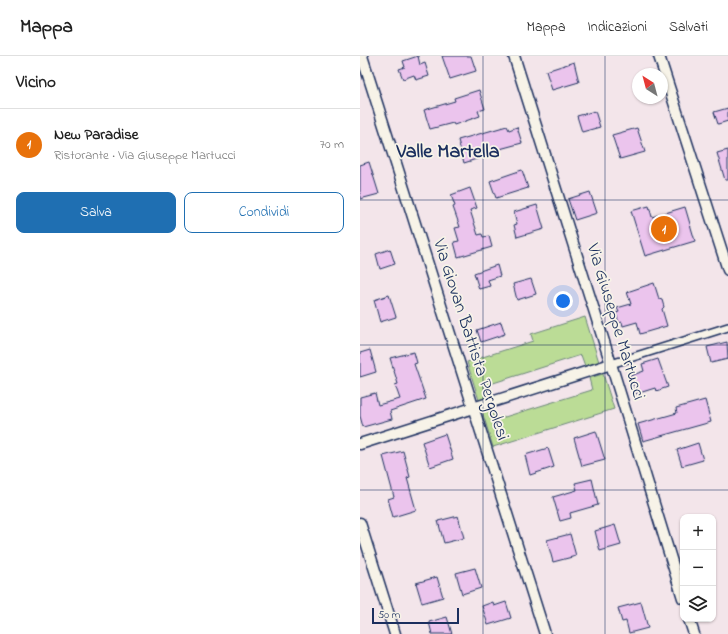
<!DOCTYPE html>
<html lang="it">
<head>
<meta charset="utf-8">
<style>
	body { margin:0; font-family:"Indie Flower",sans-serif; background:#f2f2f2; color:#222 }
	.controls { position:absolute; right:12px; bottom:12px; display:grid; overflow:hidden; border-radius:8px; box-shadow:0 1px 3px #0004 }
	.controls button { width:36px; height:36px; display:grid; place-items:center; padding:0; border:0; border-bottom:1px solid #e0e0e0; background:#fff; color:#222; font:20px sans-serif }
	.compass { position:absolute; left:272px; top:12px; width:36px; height:36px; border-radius:50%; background:#fff; box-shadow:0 1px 3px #0004; rotate:324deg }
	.scale { position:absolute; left:12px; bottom:10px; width:87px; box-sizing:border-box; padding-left:4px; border:2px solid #1b2f5e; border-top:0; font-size:11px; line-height:14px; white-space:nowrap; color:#1b2f5e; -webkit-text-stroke:3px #f7f3e8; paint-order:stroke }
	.you { position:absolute; left:203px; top:245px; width:14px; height:14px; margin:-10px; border:3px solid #fff; border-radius:50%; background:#1a73e8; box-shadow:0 0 0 6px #1a73e833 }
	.badge { display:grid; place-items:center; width:26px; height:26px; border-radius:50%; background:#1f6fb2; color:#fff; font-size:13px; font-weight:700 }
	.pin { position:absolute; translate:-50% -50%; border:2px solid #fff; box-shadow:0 1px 4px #0006 }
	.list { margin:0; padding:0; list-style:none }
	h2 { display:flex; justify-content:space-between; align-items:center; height:52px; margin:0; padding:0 16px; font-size:17px }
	h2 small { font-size:13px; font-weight:400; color:#767676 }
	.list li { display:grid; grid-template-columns:26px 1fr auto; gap:12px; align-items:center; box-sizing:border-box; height:72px; padding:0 16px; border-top:1px solid #e0e0e0 }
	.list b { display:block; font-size:15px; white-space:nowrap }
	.list p { margin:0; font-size:13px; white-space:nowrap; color:#767676 }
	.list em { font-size:13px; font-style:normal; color:#767676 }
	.actions { display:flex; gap:8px; padding:12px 16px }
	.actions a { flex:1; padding:9px 0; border:1px solid #1f6fb2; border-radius:8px; text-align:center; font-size:14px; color:#1f6fb2 }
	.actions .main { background:#1f6fb2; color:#fff }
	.icon { flex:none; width:22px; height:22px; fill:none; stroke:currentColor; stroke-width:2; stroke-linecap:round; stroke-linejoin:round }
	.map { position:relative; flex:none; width:368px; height:578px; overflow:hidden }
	header { display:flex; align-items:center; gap:24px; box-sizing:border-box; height:56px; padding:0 20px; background:#fff; border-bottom:1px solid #e0e0e0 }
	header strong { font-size:19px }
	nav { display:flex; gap:22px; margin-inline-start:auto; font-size:14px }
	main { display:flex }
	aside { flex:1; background:#fff }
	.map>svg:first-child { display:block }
</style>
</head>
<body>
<header>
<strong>Mappa</strong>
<nav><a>Mappa</a><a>Indicazioni</a><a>Salvati</a></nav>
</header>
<main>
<aside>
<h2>Vicino<small></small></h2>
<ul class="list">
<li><span class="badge" style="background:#e8710a">1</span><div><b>New Paradise</b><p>Ristorante · Via Giuseppe Martucci</p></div><em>70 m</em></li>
</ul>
<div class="actions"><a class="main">Salva</a><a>Condividi</a></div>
</aside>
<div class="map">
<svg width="368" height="578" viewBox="0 0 368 578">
	<rect width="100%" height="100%" fill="#f3e5ea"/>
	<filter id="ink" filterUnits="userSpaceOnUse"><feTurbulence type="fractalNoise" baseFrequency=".025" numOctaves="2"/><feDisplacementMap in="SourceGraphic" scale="8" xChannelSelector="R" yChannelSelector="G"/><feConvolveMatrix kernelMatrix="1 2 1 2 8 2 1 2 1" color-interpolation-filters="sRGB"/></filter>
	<g filter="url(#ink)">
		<!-- green -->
		<g fill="#bbdc96" stroke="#6b867a">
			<polygon points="225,261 239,306 225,310 221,299 124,330 128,341 119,344 107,306 173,285 171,278"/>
			<polygon points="243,318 254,353 133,391 122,355 131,353 135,364 232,334 229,322"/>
		</g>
		<!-- building -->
		<g fill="#ebc4ed" stroke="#1b2f5e">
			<polygon points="58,0 60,9 65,7 69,20 56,24 54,19 43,23 39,13 45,11 43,5"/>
			<polygon points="82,0 111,0 116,15 90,23"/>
			<polygon points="214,6 219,26 192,34 186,15"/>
			<polygon points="119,34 125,53 118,55 120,60 94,69 93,67 70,73 64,54 95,45 94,42"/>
			<polygon points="368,52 368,65 358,68 354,56"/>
			<polygon points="235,55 240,71 222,76 217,60"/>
			<polygon points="147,70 149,74 157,71 162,87 125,97 126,100 104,107 98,84"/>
			<polygon points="277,72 285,96 260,103 252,79"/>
			<polygon points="368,94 368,124 365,124 357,97"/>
			<polygon points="9,106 19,138 0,143 0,109"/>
			<polygon points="162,114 168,132 136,142 130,125"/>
			<polygon points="110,132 117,152 110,154 118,179 122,178 123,181 129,180 132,191 98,201 94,186 99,185 95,172 100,171 93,151 95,150 91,139"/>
			<polygon points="230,136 237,157 215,164 208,143"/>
			<polygon points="177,149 184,173 157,181 154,169 157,168 154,156"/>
			<polygon points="289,150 292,161 325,151 335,185 285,200 271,155"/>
			<polygon points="30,193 35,208 20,213 16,198"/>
			<polygon points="137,209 140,220 128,224 130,230 119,233 114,217"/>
			<polygon points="171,223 176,238 157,244 153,228"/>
			<polygon points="294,227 299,243 302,244 304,251 302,253 307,270 280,278 277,266 263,270 262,266 259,267 256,257 259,256 257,252 271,248 267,236"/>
			<polygon points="29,239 36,261 20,266 14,244"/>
			<polygon points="141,266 145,278 121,286 117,274"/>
			<polygon points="367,286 368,303 351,307 347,291"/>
			<polygon points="10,294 16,316 0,321 0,297"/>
			<polygon points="54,296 57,307 54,308 66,343 30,355 32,363 3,371 0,360 0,341 15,337 18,349 40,343 35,329 38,328 30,302"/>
			<polygon points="298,303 308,331 296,335 295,332 276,338 270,320 284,315 282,308"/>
			<polygon points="345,344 351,366 283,385 278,368 317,357 316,352"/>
			<polygon points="236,375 245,404 222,410 214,382"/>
			<polygon points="85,378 93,403 70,411 62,386"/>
			<polygon points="338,387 343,404 322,410 317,394"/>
			<polygon points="188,392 194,411 170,419 165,399"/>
			<polygon points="43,395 50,421 47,422 56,454 33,461 28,443 34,441 23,400"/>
			<polygon points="232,423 238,449 210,457 211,462 200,465 193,441 217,434 215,427"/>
			<polygon points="98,460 104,482 84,487 78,465"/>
			<polygon points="255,469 261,489 240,495 235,475"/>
			<polygon points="210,478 216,500 193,506 187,484"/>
			<polygon points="115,512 121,532 102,538 96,517"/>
			<polygon points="77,521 83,541 62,547 56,527"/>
			<polygon points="133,546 134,550 146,546 151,562 128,569 122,550"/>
			<polygon points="281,546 288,572 269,577 266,565 262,566 258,552"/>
			<polygon points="87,561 92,578 72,578 69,566"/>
		</g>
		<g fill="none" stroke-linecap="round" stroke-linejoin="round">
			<!-- pedestrian casing -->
			<g stroke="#1b2f5e" stroke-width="10">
				<polyline id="pedestrian" points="251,308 368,271"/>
			</g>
			<!-- minor casing -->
			<g stroke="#1b2f5e" stroke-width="13">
				<g id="minor">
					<polyline points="2,0 185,578"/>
					<polyline points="154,0 251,308 323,542"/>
					<polyline points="299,0 368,214"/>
					<polyline points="0,388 251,308"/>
					<polyline points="0,467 35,578"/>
					<polyline points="329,563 334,578"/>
				</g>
			</g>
			<!-- pedestrian -->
			<use href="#pedestrian" stroke="#f7f3e8" stroke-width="7"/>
			<!-- minor -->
			<use href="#minor" stroke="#f7f3e8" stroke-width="10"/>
		</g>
	</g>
	<!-- grid -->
	<path fill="none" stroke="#1b2f5e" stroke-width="1" stroke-opacity="0.55" d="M123,0V578M245,0V578M0,144H368M0,289H368M0,434H368"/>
	<g text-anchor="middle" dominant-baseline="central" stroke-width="3.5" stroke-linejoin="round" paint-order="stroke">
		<!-- street labels -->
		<g font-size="18" fill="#1b2f5e" stroke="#f7f3e8">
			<text transform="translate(255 266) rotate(73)">Via Giuseppe Martucci</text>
			<text transform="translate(110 284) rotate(72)">Via Giovan Battista Pergolesi</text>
		</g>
		<!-- quarter labels -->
		<g font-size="20" font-weight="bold" fill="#1b2f5e" stroke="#f7f3e8">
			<text x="88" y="96">Valle Martella</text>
		</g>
	</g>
</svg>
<div class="controls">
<button>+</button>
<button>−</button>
<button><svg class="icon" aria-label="layers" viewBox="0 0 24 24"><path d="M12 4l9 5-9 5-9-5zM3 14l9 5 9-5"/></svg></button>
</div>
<svg class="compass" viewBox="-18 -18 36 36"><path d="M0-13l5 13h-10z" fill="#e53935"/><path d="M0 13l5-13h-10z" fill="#767676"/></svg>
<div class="scale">50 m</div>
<div class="you"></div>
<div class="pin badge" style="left:304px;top:173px;background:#e8710a">1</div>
</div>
</main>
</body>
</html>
